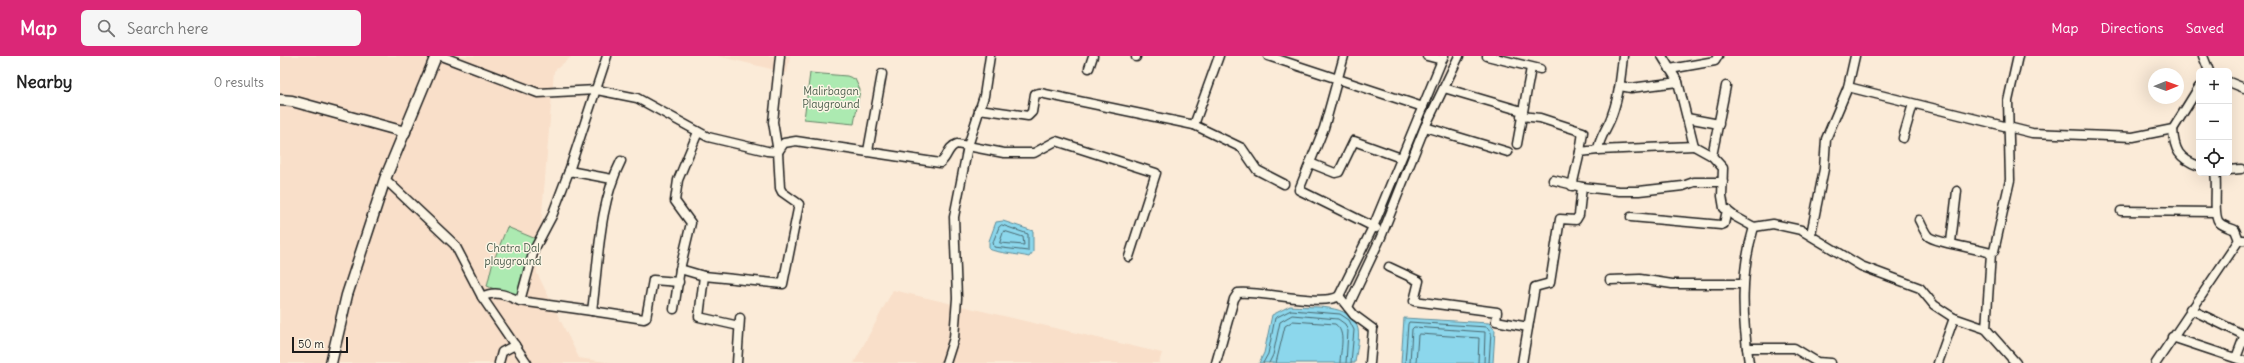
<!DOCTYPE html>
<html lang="en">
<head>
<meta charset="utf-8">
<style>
	body { margin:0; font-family:Delius,sans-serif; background:#f6f6f6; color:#222 }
	.controls { position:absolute; right:12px; top:12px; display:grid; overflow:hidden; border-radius:6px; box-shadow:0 4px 16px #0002 }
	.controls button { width:36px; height:36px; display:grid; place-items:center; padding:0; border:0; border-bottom:1px solid #e0e0e0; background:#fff; color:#222; font:20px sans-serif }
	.compass { position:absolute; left:1868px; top:12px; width:36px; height:36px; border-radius:50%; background:#fff; box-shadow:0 4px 16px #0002; rotate:89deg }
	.scale { position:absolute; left:12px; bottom:10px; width:56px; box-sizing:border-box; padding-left:4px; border:2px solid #1c1c1c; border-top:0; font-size:11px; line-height:14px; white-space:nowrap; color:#1c1c1c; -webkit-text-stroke:3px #fcf5e5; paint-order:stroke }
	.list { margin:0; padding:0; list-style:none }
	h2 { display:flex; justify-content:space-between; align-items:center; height:52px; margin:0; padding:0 16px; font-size:17px }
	h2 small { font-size:13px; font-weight:400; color:#767676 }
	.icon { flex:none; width:22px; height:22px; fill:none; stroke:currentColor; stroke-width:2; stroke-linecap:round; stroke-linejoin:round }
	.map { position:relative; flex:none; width:1964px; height:307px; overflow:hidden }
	header { display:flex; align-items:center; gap:24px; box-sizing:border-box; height:56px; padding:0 20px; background:#db2777; color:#fff }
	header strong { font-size:19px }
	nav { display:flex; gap:22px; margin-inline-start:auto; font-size:14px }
	.search { width:280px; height:36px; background:#f6f6f6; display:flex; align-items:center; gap:10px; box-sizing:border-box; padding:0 14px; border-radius:6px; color:#767676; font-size:15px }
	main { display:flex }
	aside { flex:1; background:#fff }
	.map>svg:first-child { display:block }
</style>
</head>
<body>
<header>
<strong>Map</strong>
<div class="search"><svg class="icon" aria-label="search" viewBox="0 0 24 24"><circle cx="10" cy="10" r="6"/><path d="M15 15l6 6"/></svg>Search here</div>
<nav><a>Map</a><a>Directions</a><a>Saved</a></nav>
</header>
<main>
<aside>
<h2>Nearby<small>0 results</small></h2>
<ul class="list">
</ul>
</aside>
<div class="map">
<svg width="1964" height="307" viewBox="0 0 1964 307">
	<rect width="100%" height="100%" fill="#fbebd8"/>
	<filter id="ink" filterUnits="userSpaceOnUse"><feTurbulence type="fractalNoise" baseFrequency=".025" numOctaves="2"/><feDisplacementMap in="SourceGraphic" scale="8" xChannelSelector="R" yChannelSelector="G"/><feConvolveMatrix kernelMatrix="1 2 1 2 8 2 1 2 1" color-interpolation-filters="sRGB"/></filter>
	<g filter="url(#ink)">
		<!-- built -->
		<g fill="#f9dfc9">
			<polygon points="0,0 292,0 274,15 257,217 299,302 332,307 0,307"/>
			<polygon points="438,0 510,0 507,17"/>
			<polygon points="613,234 882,297 879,307 574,307"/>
		</g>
		<!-- green -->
		<g fill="#aceab1" stroke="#648366">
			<polygon points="530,17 567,20 575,23 580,34 574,68 524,63"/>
			<polygon points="227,171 256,183 236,242 207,230 212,209"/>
		</g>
		<!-- water -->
		<g fill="#8cd7ec" stroke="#5f8c99">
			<path d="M723,165L753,175V196L749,201C738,198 717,197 709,193V185L716,166Z"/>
			<path d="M1010,250C1031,252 1072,246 1078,273C1080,283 1076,297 1075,307H979L984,297L992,259Z"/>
			<polygon points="1124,262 1209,267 1215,274 1213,307 1121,307"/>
		</g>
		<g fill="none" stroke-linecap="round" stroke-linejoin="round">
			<!-- shore -->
			<g stroke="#49676f" stroke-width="1">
				<polygon points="722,169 748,178 748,195 714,191 713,186 719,171"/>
				<polygon points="724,175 743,181 744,189 720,187"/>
				<polyline points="983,307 988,298 995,262 1011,254 1060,258 1069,264 1074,274 1071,307"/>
				<polyline points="989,307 993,299 1000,266 1012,259 1058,263 1065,268 1068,275 1066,307"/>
				<path d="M996,307L1005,270L1013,265L1055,268C1067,276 1060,295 1060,307"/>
				<polyline points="1125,307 1128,268 1129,266 1207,271 1211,276 1209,307"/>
				<polyline points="1130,307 1132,273 1134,271 1205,276 1204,307"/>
				<polyline points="1136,307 1138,279 1140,278 1199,282 1198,307"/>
			</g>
			<!-- minor casing -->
			<g stroke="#1c1c1c" stroke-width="11">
				<g id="minor">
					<path d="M161,0L258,37L317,34L357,42L428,81L487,95L498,96L504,87L516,85L660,107C668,102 667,91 677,88L724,97H754L776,85L876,117L849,201"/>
					<path d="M327,0L289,115L272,160L254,194L240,245L312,255C319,205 318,150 341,105"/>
					<polyline points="988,0 1143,51"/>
					<polyline points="1064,0 1044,72 1019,134 1096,172"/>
					<polyline points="1147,0 1162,4 1164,0"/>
					<polyline points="1207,0 1260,13"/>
					<path d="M1343,0C1341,20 1339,40 1332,59C1328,72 1319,81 1318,94L1414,90"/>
					<polyline points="1382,0 1398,26 1414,90 1432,100 1443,112 1442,140 1444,152 1454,160 1474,171 1493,168 1521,174 1581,210 1640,232 1654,249 1674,262 1706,273 1736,307"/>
					<polyline points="1575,0 1568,31 1752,77 1853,81 1893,73 1919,31"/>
					<polyline points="1923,0 1929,15"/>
					<polyline points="856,1 856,0"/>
					<polyline points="809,12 813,0"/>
					<polyline points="1390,13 1435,5 1438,0"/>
					<polyline points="1949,26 1964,32"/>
					<polyline points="1340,30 1351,32 1398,26"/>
					<polyline points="1164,32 1242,55"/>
					<polyline points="699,53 748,60 752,56 755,38 760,37 914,69 962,92 977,114 1004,128"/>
					<polyline points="1241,60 1260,62 1303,76 1300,96 1318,94"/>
					<polyline points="1407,62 1439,68"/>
					<polyline points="914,69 939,0"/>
					<polyline points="1145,71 1228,96"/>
					<path d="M1893,73C1894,94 1899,103 1919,110"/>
					<polyline points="1623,82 1633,48"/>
					<polyline points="1237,88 1251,12"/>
					<polyline points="588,95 602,18"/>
					<polyline points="1432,100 1446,30"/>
					<polyline points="1030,107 1055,117 1059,116 1074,85 1121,102"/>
					<polyline points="1949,114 1961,113"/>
					<polyline points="289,115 332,123"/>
					<path d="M1935,117C1938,129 1932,161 1940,167C1943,170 1950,172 1955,174L1959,184"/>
					<polyline points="105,123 175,189 202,241 247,307"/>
					<polyline points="1292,130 1300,96"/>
					<polyline points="1302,131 1339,135 1359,135 1403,130 1414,126 1443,126"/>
					<polyline points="1841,155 1935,156"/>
					<polyline points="1351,161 1441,169 1444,168 1447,154"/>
					<path d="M1639,164C1642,169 1644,176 1648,180C1653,186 1699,193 1711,197"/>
					<polyline points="1531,178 1544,113 1546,83 1568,31"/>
					<polyline points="1671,186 1677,135"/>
					<polyline points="1109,211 1139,225 1134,245 1217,256 1216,265 1248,271"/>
					<polyline points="400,213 424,220 503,228 519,148 502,136 500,132 498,96 493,66 500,0"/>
					<polyline points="424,220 419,261 459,270"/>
					<polyline points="1330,224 1360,223 1392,228 1463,228"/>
					<polyline points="1059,240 1074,259 1093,273 1090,307"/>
					<path d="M202,241C215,234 226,239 240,245"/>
					<polyline points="1068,251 1101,181 1144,73 1179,0"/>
					<polyline points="394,253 400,213 411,167 395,145 398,124 418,76"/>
					<polyline points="1910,253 1964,279"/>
					<polyline points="312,255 364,263 366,262 373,224 399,226"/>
					<polyline points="1706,273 1711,197 1714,195 1730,124 1728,45 1738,0"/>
					<polyline points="1892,281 1964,305"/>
					<polyline points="1467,292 1514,292 1537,306 1551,307"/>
					<polyline points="1956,302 1964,281"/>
					<polyline points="219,307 222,296 235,289"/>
					<polyline points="457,307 460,262"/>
					<polyline points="666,307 674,282 677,242 674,161 688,90 704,40 710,0"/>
					<path d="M936,307L954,243L958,237C980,234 1043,251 1059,240L1093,171L1162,4"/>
					<polyline points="1242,307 1255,231 1270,227 1280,163 1296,164 1299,159 1302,131 1273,124"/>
					<path d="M1469,307C1462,260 1460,217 1474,171"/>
					<polyline points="1658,307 1674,262"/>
					<polyline points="1876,307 1959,184 1964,184"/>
				</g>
			</g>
			<!-- major casing -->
			<g stroke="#1c1c1c" stroke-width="13">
				<g id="major">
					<polyline points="0,44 12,45 125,76"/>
					<polyline points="51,307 67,239 105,123 156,0"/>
				</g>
			</g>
			<!-- minor -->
			<use href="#minor" stroke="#fcf5e5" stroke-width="8"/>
			<!-- major -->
			<use href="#major" stroke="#fcf5e5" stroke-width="10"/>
		</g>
	</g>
	<g text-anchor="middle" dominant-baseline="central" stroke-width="3" stroke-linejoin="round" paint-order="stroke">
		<!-- park labels -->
		<g font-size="11" fill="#475a49" stroke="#fcf5e5">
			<text x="551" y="35">Malirbagan<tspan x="551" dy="13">Playground</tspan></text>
			<text x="233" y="192">Chatra Dal<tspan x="233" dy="13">playground</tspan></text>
		</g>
	</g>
</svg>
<div class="controls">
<button>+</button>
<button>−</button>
<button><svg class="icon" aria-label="locate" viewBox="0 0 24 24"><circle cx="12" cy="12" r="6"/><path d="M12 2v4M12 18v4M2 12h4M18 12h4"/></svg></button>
</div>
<svg class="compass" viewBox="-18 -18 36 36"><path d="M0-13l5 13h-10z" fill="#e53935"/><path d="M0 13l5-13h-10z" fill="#767676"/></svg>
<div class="scale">50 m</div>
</div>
</main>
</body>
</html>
